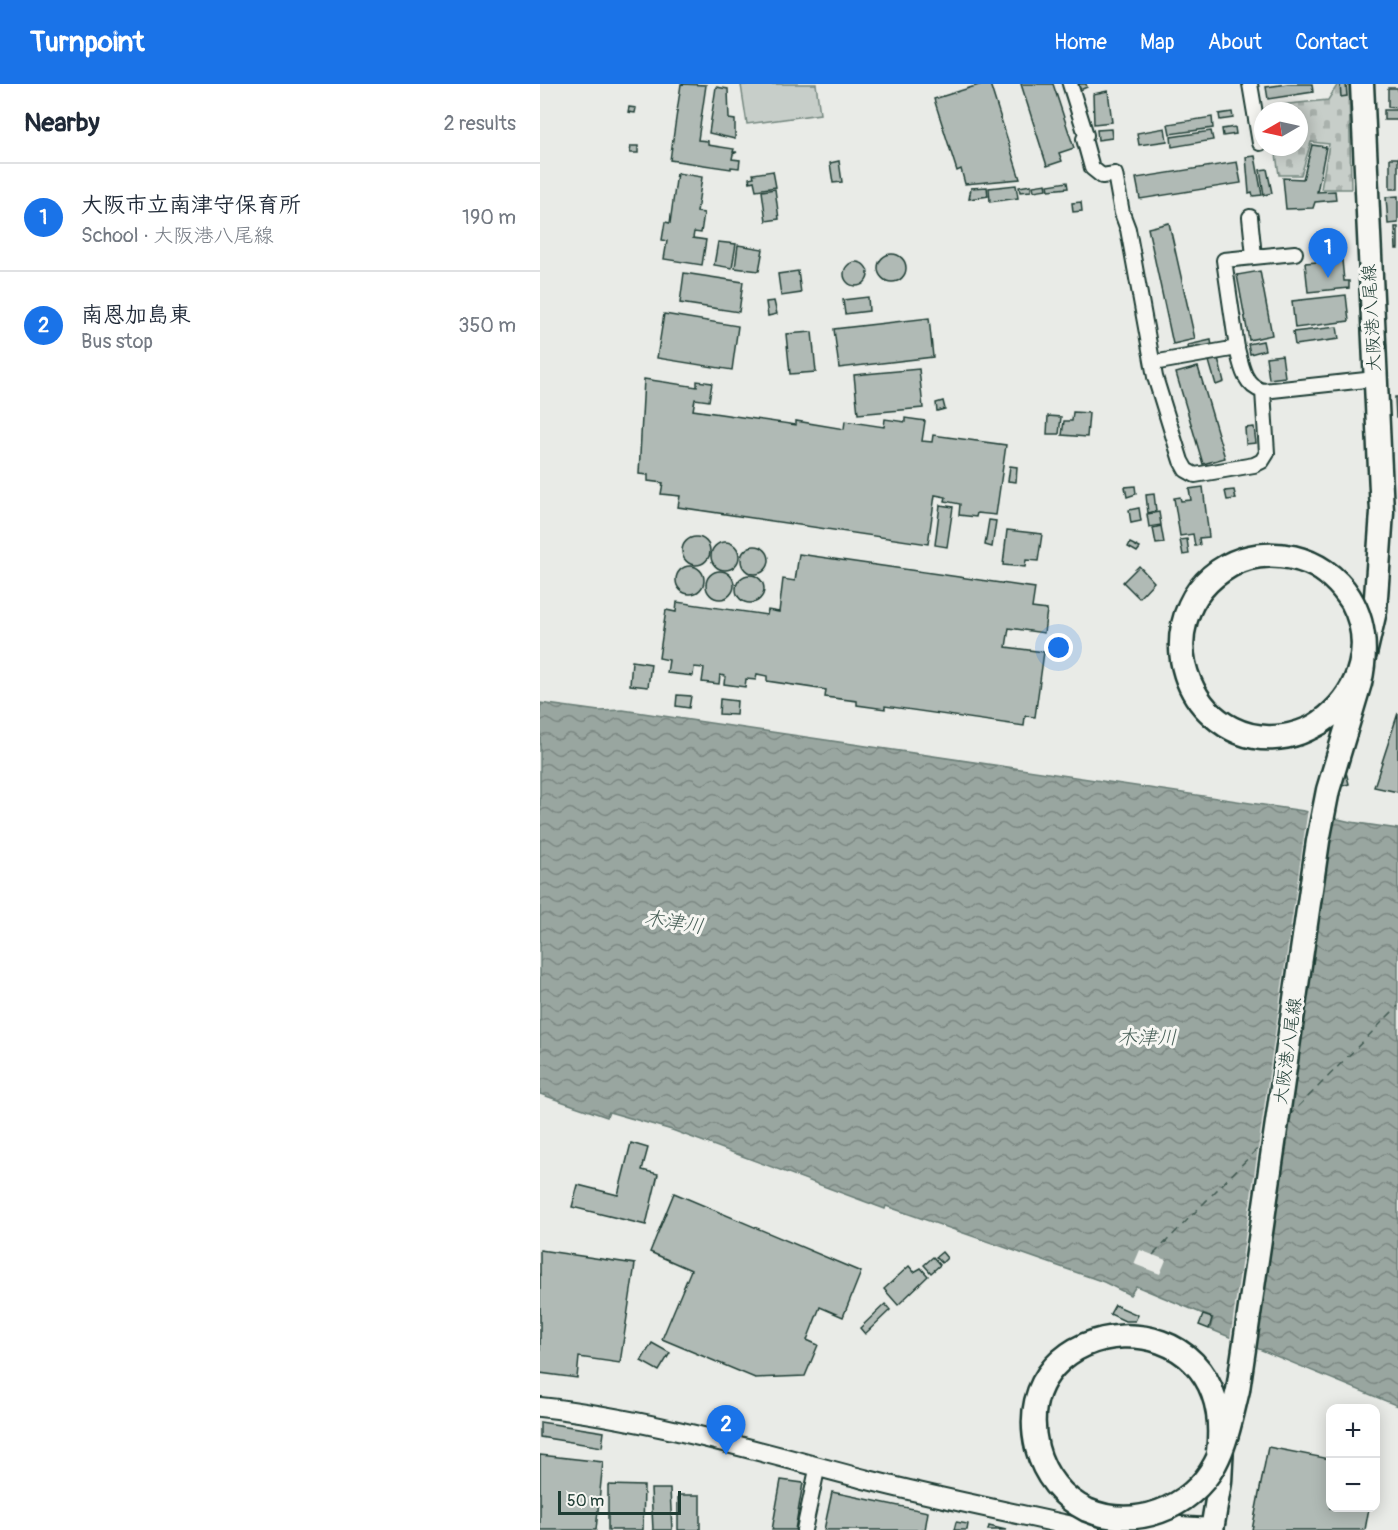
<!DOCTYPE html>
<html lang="en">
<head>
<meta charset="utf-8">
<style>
	body { margin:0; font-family:Pangolin,"Klee One",sans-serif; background:#f2f2f3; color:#1f2937 }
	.controls { position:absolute; right:18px; bottom:18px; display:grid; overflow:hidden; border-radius:12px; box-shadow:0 3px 15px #0003 }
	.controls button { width:54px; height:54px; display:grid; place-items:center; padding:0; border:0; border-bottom:2px solid #e0e1e3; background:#fff; color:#1f2937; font:30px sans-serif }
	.compass { position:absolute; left:714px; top:18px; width:54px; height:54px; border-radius:50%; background:#fff; box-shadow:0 3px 15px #0003; rotate:261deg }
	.scale { position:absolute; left:18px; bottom:15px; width:123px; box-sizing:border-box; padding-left:6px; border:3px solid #1f3d34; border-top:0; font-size:16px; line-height:21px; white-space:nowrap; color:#1f3d34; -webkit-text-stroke:4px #f6f6f2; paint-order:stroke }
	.you { position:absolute; left:519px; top:564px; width:21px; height:21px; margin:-15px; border:4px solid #fff; border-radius:50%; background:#1a73e8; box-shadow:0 0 0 9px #1a73e833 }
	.badge { display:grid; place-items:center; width:39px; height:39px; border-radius:50%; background:#1a73e8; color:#fff; font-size:20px; font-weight:700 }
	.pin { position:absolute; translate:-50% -50px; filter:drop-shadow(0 2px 3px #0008) }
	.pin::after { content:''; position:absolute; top:32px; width:21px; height:18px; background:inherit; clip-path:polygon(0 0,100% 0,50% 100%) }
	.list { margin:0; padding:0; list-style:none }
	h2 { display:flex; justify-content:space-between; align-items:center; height:78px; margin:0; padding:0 24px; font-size:26px }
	h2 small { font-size:20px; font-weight:400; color:#747a83 }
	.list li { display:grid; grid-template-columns:39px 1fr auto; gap:18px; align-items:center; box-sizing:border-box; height:108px; padding:0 24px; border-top:2px solid #e0e1e3 }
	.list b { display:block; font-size:22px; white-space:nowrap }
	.list p { margin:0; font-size:20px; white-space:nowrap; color:#747a83 }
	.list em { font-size:20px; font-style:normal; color:#747a83 }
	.map { position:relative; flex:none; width:858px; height:1446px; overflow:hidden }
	header { display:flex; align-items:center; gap:36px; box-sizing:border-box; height:84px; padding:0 30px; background:#1a73e8; color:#fff }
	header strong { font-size:28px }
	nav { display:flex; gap:33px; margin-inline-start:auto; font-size:21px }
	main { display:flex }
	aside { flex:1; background:#fff }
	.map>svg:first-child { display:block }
</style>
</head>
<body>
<header>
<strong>Turnpoint</strong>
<nav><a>Home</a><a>Map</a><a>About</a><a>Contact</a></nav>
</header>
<main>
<aside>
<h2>Nearby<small>2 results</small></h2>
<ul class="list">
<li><span class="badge">1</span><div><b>大阪市立南津守保育所</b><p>School · 大阪港八尾線</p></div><em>190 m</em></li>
<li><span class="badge">2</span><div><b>南恩加島東</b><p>Bus stop</p></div><em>350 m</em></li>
</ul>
</aside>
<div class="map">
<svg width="858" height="1446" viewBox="0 0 858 1446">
	<defs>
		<pattern id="cemetery-stones" width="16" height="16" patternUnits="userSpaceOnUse" patternTransform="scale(1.5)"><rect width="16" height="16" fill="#c7cec9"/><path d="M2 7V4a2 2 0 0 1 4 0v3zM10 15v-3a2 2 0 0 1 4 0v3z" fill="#aab2ad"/></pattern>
		<pattern id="water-waves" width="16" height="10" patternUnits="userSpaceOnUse" patternTransform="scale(1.5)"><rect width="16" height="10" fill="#99a6a0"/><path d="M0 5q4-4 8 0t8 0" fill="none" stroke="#7c8883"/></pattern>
	</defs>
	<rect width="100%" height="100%" fill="#e9ebe7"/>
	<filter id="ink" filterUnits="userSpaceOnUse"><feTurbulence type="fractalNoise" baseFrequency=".0167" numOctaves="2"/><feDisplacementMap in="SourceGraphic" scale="12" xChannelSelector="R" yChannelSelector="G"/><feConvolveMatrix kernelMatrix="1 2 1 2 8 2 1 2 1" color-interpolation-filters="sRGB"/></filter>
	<g filter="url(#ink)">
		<!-- cemetery -->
		<polygon fill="url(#cemetery-stones)" stroke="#73867e" stroke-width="1.5" points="798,0 809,0 811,105 781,105 789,60 771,58 761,91 739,91 735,63 759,63 759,27 730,27 729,22 788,16"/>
		<!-- pitch -->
		<polygon fill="#c7cec9" stroke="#73867e" stroke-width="1.5" points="211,0 276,0 280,30 207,40 201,1"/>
		<!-- water -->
		<polygon fill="url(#water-waves)" stroke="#687c75" stroke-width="1.5" points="0,619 59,627 83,626 764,727 811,738 858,745 858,1322 670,1245 673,1234 596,1202 590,1211 564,1198 346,1122 345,1125 132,1046 69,1028 67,1033 0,1010"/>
		<!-- pier -->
		<g fill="#e9ebe7">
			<polygon points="768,725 794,731 714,1266 690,1256"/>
			<polygon points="600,1166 626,1176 620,1190 594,1180"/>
		</g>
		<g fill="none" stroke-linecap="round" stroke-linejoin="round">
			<!-- ferry -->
			<g stroke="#445c54" stroke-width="1.5" stroke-dasharray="8 6" stroke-linecap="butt">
				<polyline points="748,1033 858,922"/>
				<polyline points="613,1171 724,1058"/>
			</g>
		</g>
		<!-- building -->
		<g fill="#b0bab5" stroke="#1f3d34" stroke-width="1.5">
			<polygon points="141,0 166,1 158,56 168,57 168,61 194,65 193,68 197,68 193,70 192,75 200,76 199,84 191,83 191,85 130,76"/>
			<polygon points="442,0 450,0 480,95 425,100 421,85 417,87 394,15"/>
			<polygon points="481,0 513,0 534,64 519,69 522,77 507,82"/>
			<polygon points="538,0 546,0 547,3 540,6"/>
			<polygon points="748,0 772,0 773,8 728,15 726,3"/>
			<polygon points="800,0 806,0 807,12 801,13"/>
			<polygon points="176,3 188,5 189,35 195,36 195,55 169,49"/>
			<polygon points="848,4 858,4 858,24 848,23"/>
			<polygon points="568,7 572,38 554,40 553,10"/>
			<polygon points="89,23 96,24 95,29 88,28"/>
			<rect x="844" y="26" width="14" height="10"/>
			<polygon points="692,28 693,34 680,36 679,30"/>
			<polygon points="672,33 673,44 630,50 628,40"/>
			<polygon points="695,43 696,50 683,52 682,45"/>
			<polygon points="625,44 627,57 599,61 597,49"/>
			<polygon points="571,45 572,54 558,56 557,46"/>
			<polygon points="671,47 673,56 632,63 631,53"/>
			<polygon points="772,61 786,63 777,108 795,107 796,116 775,118 773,124 746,125 743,94 763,95"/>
			<polygon points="91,62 98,62 98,69 90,69"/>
			<polygon points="715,72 722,111 713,112 712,108 709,109 706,73"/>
			<rect x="850" y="74" width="8" height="31"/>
			<polygon points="299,77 302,98 293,99 290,79"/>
			<polygon points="697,78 701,99 600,115 596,94"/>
			<polygon points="727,85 732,109 724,111 720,86"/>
			<polygon points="233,87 236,103 216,106 214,97 210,98 209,94 214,93 213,90"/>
			<polygon points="137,89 162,93 157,128 164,129 161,149 154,148 153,154 166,156 162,181 124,175 127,157 122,156 125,138 130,139"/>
			<polygon points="527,98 528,104 509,106 508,101"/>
			<polygon points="506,100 507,105 494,107 493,102"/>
			<polygon points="476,101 478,114 450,118 449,104"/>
			<polygon points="491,101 491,107 480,108 479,103"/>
			<polygon points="447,103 448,112 429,115 431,104"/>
			<polygon points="235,105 239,135 226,137 222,107"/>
			<polygon points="858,112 858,139 848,140 846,113"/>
			<polygon points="541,118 542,127 533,128 532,119"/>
			<polygon points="629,139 655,255 633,260 608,144"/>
			<polygon points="855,143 858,143 858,165 856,165"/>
			<polygon points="178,158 196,160 192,184 174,181"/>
			<polygon points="198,161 223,165 219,187 195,184"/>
			<circle cx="352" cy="184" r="14"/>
			<polygon points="802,176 804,197 809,197 809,204 768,208 765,179"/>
			<circle cx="316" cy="190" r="12"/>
			<polygon points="258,187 261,209 241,212 238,190"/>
			<polygon points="720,187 732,251 709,256 697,191"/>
			<polygon points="144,189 203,198 199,228 140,219"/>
			<polygon points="806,211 809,237 755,244 752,217"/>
			<polygon points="328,213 329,227 305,230 303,216"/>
			<polygon points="234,217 237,230 228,232 226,218"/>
			<polygon points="124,230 198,242 192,286 117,274"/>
			<polygon points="389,234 393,273 299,284 294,245"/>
			<polygon points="797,243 799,255 755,261 753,248"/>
			<polygon points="272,248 276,288 250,290 246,250"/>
			<polygon points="671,256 672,262 649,268 648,261"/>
			<polygon points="723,257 725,266 710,270 708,260"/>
			<polygon points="742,271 745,293 729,295 726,273"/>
			<polygon points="678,274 684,298 676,301 669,277"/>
			<polygon points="658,283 685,374 663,380 636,289"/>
			<polygon points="379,285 383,324 318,330 314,291"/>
			<polygon points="104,295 157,303 157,297 172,299 169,317 155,315 153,326 256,341 256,337 304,345 305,337 344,343 345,335 365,338 365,334 385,337 382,357 392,358 393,351 466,361 456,431 437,429 436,433 419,431 420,420 405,417 406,413 395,411 388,460 138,423 140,412 121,410 123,399 108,397 108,391 99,390"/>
			<polygon points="855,313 858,313 858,334 856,334"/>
			<polygon points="403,317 405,325 397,327 396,319"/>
			<polygon points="533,328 549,329 547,353 522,351 524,337 532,337"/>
			<polygon points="508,332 521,333 519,350 507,350"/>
			<polygon points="714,343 716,359 706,360 705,344"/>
			<polygon points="470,382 477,383 476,398 468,397"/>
			<polygon points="595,402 596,410 587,413 585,403"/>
			<polygon points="663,403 669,453 659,454 660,461 655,462 653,450 640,452 634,414 640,413 641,417 651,416 649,405"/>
			<polygon points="694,406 696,415 687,416 685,407"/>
			<polygon points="614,410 616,427 608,429 606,411"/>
			<polygon points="400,421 413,423 407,463 395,461"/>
			<polygon points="599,424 601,437 591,439 589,426"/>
			<polygon points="619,428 621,441 609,443 607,430"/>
			<polygon points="449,436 456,437 452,463 445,461"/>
			<polygon points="621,442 624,459 616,460 613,444"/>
			<polygon points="467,446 502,450 498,477 486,476 485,483 463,481"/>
			<circle cx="156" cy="467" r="14"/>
			<polygon points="647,455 649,470 643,471 640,456"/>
			<circle cx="185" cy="472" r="14"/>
			<polygon points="590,459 600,464 597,468 588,463"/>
			<circle cx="215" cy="476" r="14"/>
			<polygon points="259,470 495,504 492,524 507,526 504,549 469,544 466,563 504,568 495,633 485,632 484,642 345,622 345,625 317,621 317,617 285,613 286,606 227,597 227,592 217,590 216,596 206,595 205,603 184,600 185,592 180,591 179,600 162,598 164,584 154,583 153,592 127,589 129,576 119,574 126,526 136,528 137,518 227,531 228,526 239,528 243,495 255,497"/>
			<circle cx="150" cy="496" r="14"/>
			<polygon points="599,482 614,498 599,514 583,498"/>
			<circle cx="180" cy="501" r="14"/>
			<circle cx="210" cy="505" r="14"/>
			<polygon points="92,577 111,580 108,603 90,601"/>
			<polygon points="137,611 151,612 149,624 136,622"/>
			<polygon points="180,615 197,617 196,631 179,630"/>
			<polygon points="858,629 858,708 834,703"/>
			<polygon points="806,688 809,700 792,705 788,693"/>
			<polygon points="91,1059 108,1064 102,1086 118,1090 106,1141 32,1123 38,1101 78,1111"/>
			<polygon points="134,1109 321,1188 303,1233 280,1223 267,1256 278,1261 265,1292 215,1294 122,1255 151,1186 110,1168"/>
			<polygon points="0,1166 95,1180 80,1279 39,1273 37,1294 0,1289"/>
			<polygon points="402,1168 407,1174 402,1179 396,1173"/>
			<polygon points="393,1173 400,1181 391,1189 384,1181"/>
			<polygon points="369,1182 374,1188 381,1184 388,1192 358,1221 344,1205"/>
			<polygon points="345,1220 350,1226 325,1250 320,1244"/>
			<polygon points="575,1221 598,1231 595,1237 585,1237 570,1230"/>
			<polygon points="663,1231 672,1234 669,1245 659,1241"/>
			<polygon points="112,1259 130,1269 119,1287 101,1277"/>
			<polygon points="0,1338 64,1348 62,1363 0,1353"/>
			<polygon points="728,1363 790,1375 790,1424 829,1424 825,1446 712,1446"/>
			<polygon points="0,1371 63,1378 56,1446 0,1446"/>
			<polygon points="241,1396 263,1399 255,1446 232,1446"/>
			<polygon points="68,1401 104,1402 103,1446 68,1446"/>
			<polygon points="111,1405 130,1405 132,1446 113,1446"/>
			<polygon points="292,1408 388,1428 385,1446 284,1446"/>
			<rect x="138" y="1411" width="22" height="35"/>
			<polygon points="416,1438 428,1440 427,1446 414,1446"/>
			<polygon points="449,1442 466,1446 448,1446"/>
		</g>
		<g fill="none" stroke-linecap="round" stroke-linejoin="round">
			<!-- minor casing -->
			<g stroke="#1f3d34" stroke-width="18">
				<g id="minor">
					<polyline points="530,0 546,51 544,55 552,84 562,92 575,90 582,129 588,145 615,293 641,377 646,386 655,391 714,381 722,377 727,369 723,307 835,295"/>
					<polyline points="710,0 720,59"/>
					<polyline points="710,133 714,172"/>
					<polyline points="697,264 684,176 755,169"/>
					<path d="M613,279L697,264C701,281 704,302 723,307"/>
					<polyline points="264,1446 278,1381"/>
				</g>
			</g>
			<!-- tertiary casing -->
			<g stroke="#1f3d34" stroke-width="22">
				<g id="tertiary">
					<path d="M0,1323C111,1335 220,1368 328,1396C402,1415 476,1429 550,1446"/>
					<polyline points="591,1439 672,1444"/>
				</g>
			</g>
			<!-- primary casing -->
			<g stroke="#1f3d34" stroke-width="27">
				<g id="primary">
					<polyline points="822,0 842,428 835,527 825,570"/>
					<polyline points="672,1446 680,1398 682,1361"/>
				</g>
			</g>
			<!-- minor -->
			<use href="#minor" stroke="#f6f6f2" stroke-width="14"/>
			<!-- tertiary -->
			<use href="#tertiary" stroke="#f6f6f2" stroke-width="18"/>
			<!-- primary -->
			<use href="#primary" stroke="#f6f6f2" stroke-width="22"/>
			<!-- primary-bridge casing -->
			<g stroke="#1f3d34" stroke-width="27" stroke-linecap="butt">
				<path id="primary-bridge" d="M678,1368C698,1204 464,1225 497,1364C504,1391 522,1414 547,1426C594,1446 651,1425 675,1380C687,1358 692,1330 698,1306L778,757L788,706L820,599C852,454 669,428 643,541C636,574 647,609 672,631C747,699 858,605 812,518C801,501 788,487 769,479C744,469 714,468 690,482C594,537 656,682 760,648C792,638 811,614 822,583"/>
			</g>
			<!-- primary-bridge -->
			<use href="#primary-bridge" stroke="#f6f6f2" stroke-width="22"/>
		</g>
	</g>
	<g text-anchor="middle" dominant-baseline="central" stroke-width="6" stroke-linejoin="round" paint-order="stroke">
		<!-- street labels -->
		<g font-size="18" fill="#1f3d34" stroke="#f6f6f2">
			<text transform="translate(832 234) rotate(-93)">大阪港八尾線</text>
			<text transform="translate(748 967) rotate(-82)">大阪港八尾線</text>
		</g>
		<!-- water labels -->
		<g font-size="20" font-style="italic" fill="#445c54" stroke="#f6f6f2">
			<text transform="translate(134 838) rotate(9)">木津川</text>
			<text x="607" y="953">木津川</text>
		</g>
	</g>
</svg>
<div class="controls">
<button>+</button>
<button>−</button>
</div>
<svg class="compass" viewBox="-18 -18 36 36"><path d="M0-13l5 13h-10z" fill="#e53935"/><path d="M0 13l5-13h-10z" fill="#747a83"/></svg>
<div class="scale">50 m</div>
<div class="you"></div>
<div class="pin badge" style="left:788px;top:194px">1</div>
<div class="pin badge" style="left:186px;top:1371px">2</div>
</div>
</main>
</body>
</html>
